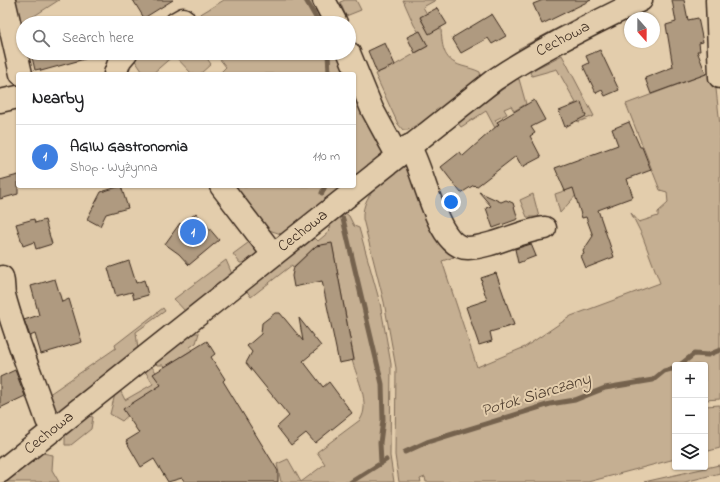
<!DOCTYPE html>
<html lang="en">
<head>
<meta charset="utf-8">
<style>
	body { margin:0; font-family:"Indie Flower",sans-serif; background:#f2f2f2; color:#202124 }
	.controls { position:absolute; right:12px; bottom:12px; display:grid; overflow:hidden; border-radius:4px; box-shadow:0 1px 3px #0004 }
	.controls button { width:36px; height:36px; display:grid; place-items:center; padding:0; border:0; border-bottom:1px solid #e0e0e0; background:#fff; color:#202124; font:20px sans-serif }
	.compass { position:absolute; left:624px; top:12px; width:36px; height:36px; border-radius:50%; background:#fff; box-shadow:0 1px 3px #0004; rotate:159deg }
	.you { position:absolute; left:451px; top:202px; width:14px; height:14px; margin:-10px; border:3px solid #fff; border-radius:50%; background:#1a73e8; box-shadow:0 0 0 6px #1a73e833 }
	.badge { display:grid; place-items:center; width:26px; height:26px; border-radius:50%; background:#1f6fb2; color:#fff; font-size:13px; font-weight:700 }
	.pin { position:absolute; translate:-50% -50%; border:2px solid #fff; box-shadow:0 1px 4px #0006 }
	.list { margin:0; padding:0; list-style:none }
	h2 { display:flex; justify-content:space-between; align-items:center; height:52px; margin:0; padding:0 16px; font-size:17px }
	h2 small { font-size:13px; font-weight:400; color:#757577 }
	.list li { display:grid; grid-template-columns:26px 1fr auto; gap:12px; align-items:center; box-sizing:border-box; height:64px; padding:0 16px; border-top:1px solid #e0e0e0 }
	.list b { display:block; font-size:15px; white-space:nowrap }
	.list p { margin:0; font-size:13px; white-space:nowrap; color:#757577 }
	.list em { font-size:13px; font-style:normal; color:#757577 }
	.icon { flex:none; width:22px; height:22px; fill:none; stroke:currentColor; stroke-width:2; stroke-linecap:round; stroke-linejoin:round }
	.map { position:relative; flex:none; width:720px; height:482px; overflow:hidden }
	.search { position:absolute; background:#fff; box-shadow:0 1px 3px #0004; left:16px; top:16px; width:340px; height:44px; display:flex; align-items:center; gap:10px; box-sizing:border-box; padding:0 14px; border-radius:22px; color:#757577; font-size:15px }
	.panel { position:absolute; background:#fff; box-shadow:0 1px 3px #0004; left:16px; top:72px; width:340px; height:116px; border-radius:4px }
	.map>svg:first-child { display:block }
</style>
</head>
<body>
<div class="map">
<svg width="720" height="482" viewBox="0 0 720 482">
	<rect width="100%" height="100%" fill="#e3cdac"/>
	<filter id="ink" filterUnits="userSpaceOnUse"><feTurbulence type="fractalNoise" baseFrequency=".025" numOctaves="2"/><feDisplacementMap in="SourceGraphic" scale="8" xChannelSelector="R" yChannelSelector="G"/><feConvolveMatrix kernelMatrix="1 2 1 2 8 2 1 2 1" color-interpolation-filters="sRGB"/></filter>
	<g filter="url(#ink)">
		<!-- green -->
		<g fill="#c5af92" stroke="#806c58">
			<polygon points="15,0 59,0 17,27"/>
			<polygon points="224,0 314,0 324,23 190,23 189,21"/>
			<polygon points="345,0 356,0 361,10 346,16 340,2"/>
			<path d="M403,0H436L423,7L427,14L420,18L429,33L441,27C442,45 442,60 462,66C469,68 474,69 480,72L481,79L421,127L418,124L408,130H403L398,124L375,74L395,65L428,46L414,25Z"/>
			<polygon points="586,13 588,18 522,52 518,49"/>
			<polygon points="137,53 203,53 211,64 200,74 192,74 174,55 152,74 144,74 132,56"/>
			<polygon points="215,53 339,53 349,74 219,74 226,67"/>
			<polygon points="562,55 594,116 578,122 571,105 576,103 557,69 532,76 530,73 531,71"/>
			<path d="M714,71L720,125V399L705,400V365H675V459L588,482H426L425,477L420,479L421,482H399L395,455L396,368L384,302L363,219C361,190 392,175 412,160L457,256L442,261L477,367L525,347L571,316L660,283L642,235L631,213L639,222L658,216V212L668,203L667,192L660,190L626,104Z"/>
			<polygon points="517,79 519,79 526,104 514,111 511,106 504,109 507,114 495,120 508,142 504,145 486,111 461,127 457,122"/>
			<polygon points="354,85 381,138 384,155 354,180"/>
			<polygon points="587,183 560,213 555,194"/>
			<polygon points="232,186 346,186 284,235 266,229"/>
			<polygon points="533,194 539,217 527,217 520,200"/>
			<path d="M344,212L349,216L354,226L359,228L380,303L391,364L390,456L394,482H281L277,464L288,459L301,482L325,464L317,452L360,420C371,404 357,378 352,360L354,359L332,244L316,246L293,267L292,265L251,297L246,290L314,237L318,241L330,231L328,229L331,227L329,224Z"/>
			<polygon points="252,240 258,245 258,254 248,262 240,263 233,254"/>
			<polygon points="226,260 232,274 185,311 174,299"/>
			<polygon points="163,308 165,311 136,332 138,350 60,416 53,415 48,395 116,348 115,345"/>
			<polygon points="193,333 199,333 196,343 190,347 192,350 165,367 163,365 157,365 155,363"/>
			<polygon points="151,366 156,372 154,374 161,385 122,421 110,414 115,394 120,390 125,400 153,384 145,371"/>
			<polygon points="720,405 720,448 705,452 705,406"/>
			<polygon points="89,416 93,417 91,429 71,445 65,445 65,434"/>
			<polygon points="42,453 53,455 52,470 59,482 5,482"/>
			<polygon points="719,465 720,473 685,482 644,482"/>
		</g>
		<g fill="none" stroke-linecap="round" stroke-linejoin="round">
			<!-- stream -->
			<g stroke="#74624e" stroke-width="5">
				<polyline points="306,0 319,23"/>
				<polyline points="328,53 329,74"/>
				<polyline points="322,193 325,186"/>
				<polyline points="343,219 382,384 383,420 380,443 381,463"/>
				<polyline points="680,365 694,354 708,355 720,350"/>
				<polyline points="405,452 427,442 550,404 575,400 605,388 653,380 664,371 675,368"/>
				<polyline points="351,482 386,460"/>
			</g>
		</g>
		<!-- building -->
		<g fill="#af9a80" stroke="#3b2a1e">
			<polygon points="133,0 173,0 144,18"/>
			<polygon points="543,0 591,0 542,24 533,4"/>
			<polygon points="672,0 684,0 688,20 698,18 703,42 699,43 700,51 697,51 706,74 651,94 645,78 673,67 666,25 676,22"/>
			<polygon points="437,8 447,24 429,34 420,17"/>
			<polygon points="492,14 506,36 492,44 488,38 461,53 452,38"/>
			<polygon points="420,31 428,46 415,53 407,37"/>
			<polygon points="385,43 395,65 377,73 368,51"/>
			<polygon points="600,50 619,90 605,96 602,90 596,93 583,66 589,63 586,56"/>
			<polygon points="31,53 87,53 88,58 41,71 40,69 35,70"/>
			<polygon points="534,100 545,120 531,127 535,133 530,136 541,157 522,167 516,156 476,187 474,185 461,193 441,167 460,152 463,156 499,124 497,122"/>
			<polygon points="581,102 586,116 565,127 559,111"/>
			<polygon points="629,122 640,147 642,147 651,170 627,179 633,197 598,210 614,257 586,268 581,256 584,254 583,251 593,236 586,217 582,218 573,188 565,191 555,168 618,145 612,129"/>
			<polygon points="18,175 18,194 0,199 0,180"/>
			<polygon points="121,186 128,208 106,214 100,226 87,219 101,192"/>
			<polygon points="479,192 501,202 506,200 513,203 518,219 493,228 486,208 491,206"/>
			<polygon points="196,213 219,240 189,265 179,254 165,244 180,223 182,225"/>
			<polygon points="34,219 35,223 45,220 52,244 36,249 34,242 23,246 16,224"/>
			<polygon points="332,243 354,360 339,363 322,281 294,287 292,276 294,267 316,246"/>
			<polygon points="531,244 536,256 518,263 515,249"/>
			<polygon points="129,261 136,283 144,280 148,295 134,299 132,292 116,296 108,268"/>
			<polygon points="496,273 514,325 490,332 492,341 479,345 466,307 487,300 481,282 482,281 481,278"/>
			<polygon points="55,279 62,302 69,299 82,342 41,354 35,334 30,336 24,320 39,315 31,286"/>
			<polygon points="275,313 280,313 303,341 299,318 321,346 303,361 323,387 329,382 352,413 315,443 306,433 291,445 277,427 289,416 246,363 252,352 247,346 261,334 262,323"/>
			<polygon points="207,341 215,354 211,357 225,379 223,381 278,471 278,482 185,482 182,478 168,482 154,459 141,467 126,441 139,433 123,409 161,385 153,374"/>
			<polygon points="15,370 25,396 0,408 0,377"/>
		</g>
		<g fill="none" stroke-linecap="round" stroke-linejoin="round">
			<!-- minor casing -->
			<g stroke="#3b2a1e" stroke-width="25">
				<g id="minor">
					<polyline points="4,0 21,74"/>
					<polyline points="324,0 336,23"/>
					<polyline points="717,0 720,77"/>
					<polyline points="176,23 183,19"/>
					<polyline points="349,53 372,109 397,155"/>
					<polyline points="115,74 120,60 126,53"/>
					<polyline points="0,101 18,97"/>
					<path d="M409,146C424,167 436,249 468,248C493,247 519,231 545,228"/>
					<polyline points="221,186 273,254"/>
					<path d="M2,277C4,284 3,289 4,295C15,337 33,379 47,420L54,429"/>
					<path d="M0,472L494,80C540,49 591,25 641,0"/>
				</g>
			</g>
			<!-- minor -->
			<use href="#minor" stroke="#e3cdac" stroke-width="22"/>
		</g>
	</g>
	<g text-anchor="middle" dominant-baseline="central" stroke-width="4" stroke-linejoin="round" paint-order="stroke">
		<!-- street labels -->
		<g font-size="16" fill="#3b2a1e" stroke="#e3cdac">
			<text transform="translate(563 39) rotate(-28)">Cechowa</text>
			<text transform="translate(303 231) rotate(-38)">Cechowa</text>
			<text transform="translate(49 433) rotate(-39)">Cechowa</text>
		</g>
		<!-- water labels -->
		<g font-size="17" font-style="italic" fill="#4e3d2e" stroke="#e3cdac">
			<text transform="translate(536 395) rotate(-17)">Potok Siarczany</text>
		</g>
	</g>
</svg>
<div class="controls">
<button>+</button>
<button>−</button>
<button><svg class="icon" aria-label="layers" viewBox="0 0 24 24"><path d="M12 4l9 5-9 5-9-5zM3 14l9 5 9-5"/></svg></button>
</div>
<svg class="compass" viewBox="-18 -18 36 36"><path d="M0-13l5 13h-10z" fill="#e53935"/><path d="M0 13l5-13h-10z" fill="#757577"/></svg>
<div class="you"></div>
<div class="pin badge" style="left:193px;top:232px;background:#3f7fe0">1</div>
<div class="search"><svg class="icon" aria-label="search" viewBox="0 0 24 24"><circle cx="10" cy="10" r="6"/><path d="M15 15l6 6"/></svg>Search here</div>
<section class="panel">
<h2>Nearby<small></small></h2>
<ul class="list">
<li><span class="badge" style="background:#3f7fe0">1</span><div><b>AGIW Gastronomia</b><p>Shop · Wyżynna</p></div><em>110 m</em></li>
</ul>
</section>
</div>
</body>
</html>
